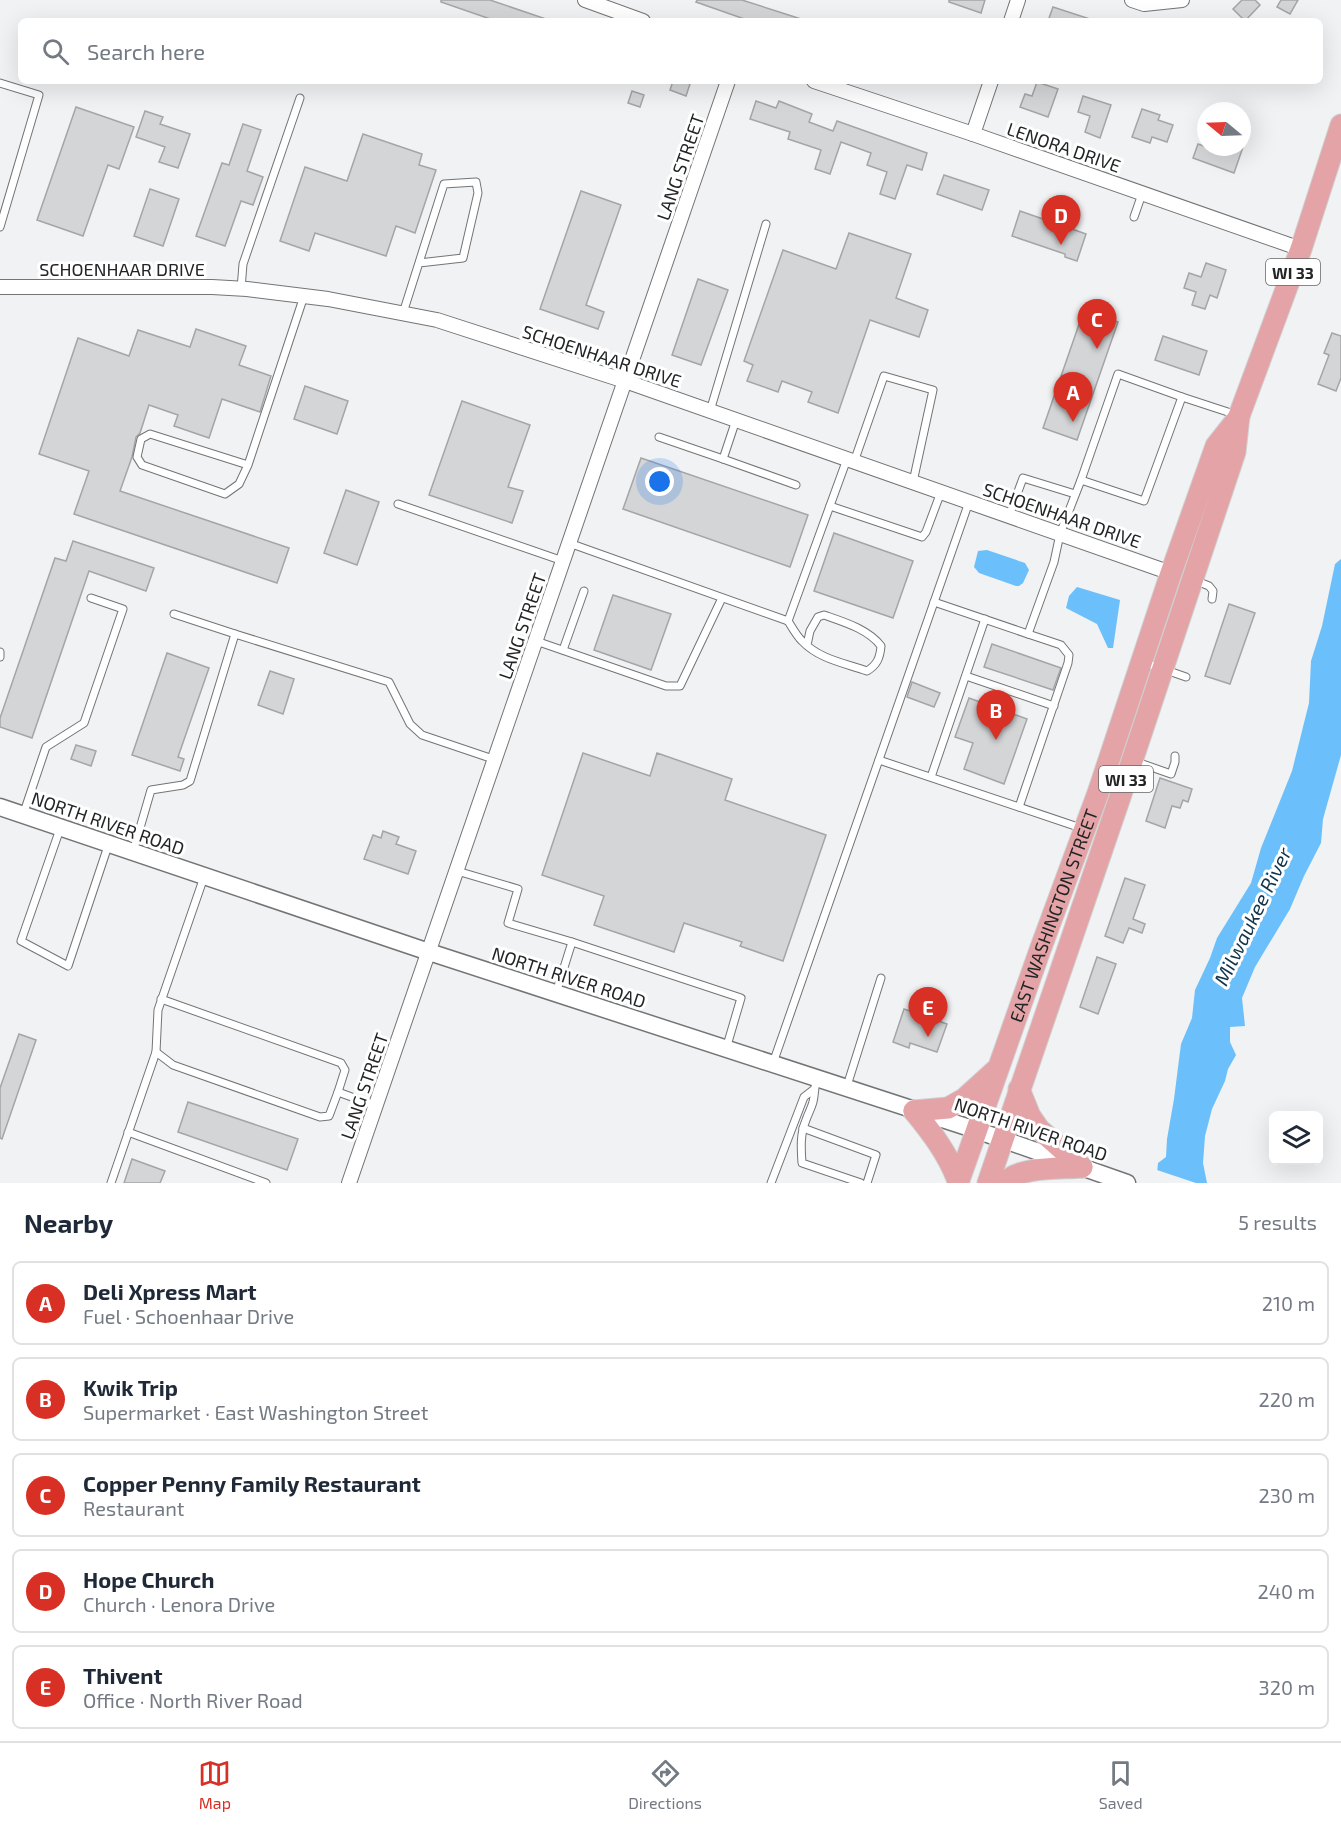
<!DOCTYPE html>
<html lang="en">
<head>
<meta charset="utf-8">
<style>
	body { margin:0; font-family:"Exo 2",sans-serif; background:#f6f6f7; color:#1f2937 }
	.controls { position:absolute; right:18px; bottom:18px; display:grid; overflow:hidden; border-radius:9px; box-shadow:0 6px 24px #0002 }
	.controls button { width:54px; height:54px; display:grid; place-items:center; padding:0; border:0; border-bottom:2px solid #e0e1e3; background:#fff; color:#1f2937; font:30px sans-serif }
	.compass { position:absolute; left:1197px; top:102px; width:54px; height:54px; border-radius:50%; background:#fff; box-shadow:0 6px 24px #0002; rotate:289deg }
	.you { position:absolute; left:660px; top:482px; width:21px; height:21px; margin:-15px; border:4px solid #fff; border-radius:50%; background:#1a73e8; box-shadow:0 0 0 9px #1a73e833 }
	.badge { display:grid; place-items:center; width:39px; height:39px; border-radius:50%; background:#d93025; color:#fff; font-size:20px; font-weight:700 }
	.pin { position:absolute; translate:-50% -50px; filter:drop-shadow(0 2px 3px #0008) }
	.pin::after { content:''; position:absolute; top:32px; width:21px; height:18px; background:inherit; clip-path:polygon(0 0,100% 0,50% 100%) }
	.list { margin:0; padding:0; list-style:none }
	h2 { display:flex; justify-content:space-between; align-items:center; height:78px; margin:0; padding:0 24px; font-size:26px }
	h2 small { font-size:20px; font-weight:400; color:#747a83 }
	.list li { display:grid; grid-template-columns:39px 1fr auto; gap:18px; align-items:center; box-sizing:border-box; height:84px; margin:0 12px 12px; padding:0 12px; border:2px solid #e0e1e3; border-radius:9px }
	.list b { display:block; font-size:22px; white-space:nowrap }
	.list p { margin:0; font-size:20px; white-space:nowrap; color:#747a83 }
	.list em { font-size:20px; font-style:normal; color:#747a83 }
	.icon { flex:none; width:33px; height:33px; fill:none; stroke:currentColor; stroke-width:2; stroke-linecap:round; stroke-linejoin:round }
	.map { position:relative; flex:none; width:1341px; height:1183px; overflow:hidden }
	.search { position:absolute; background:#fff; box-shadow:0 6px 24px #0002; left:18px; right:18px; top:18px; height:66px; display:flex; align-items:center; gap:15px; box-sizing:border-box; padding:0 21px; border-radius:9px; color:#747a83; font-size:22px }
	.sheet { height:558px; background:#fff }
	nav { display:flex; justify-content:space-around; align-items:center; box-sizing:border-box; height:84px; border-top:2px solid #e0e1e3; background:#fff; font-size:16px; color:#747a83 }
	nav a { display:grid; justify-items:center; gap:3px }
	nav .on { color:#d93025 }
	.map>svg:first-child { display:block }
</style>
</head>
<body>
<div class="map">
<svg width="1341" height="1183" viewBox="0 0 1341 1183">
	<rect width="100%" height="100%" fill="#f0f2f4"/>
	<!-- water -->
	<g fill="#6bbffa">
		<polygon points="987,550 1025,563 1029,570 1023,583 1019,586 1016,586 979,573 974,567 978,551"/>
		<polygon points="1341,559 1341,755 1323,819 1321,843 1304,876 1290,909 1255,967 1242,998 1245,1026 1230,1027 1230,1042 1236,1055 1228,1069 1225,1081 1212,1109 1205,1136 1203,1163 1207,1183 1156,1183 1158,1163 1166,1157 1167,1139 1174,1099 1181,1044 1192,1018 1195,990 1210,958 1217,938 1251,883 1261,848 1292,771 1309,703 1311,661 1322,626 1335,564"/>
		<polygon points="1077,587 1120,600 1113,648 1108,648 1097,624 1066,608 1069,596"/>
	</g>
	<!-- pier -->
	<polygon fill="#f0f2f4" points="1154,1169 1196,1183 1153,1183"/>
	<!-- building -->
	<g fill="#d4d5d7" stroke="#a4a5a7" stroke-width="1.5">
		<polygon points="441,0 490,0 546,19 546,21 496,21 441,2"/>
		<polygon points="697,0 742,0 801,19 800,21 750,21 696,2"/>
		<polygon points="949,0 985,0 981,13 949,2"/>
		<polygon points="1242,0 1255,0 1260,5 1245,21 1233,9"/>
		<polygon points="1281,0 1298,0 1290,14 1277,7"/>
		<polygon points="1053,7 1090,19 1090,21 1048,21"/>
		<polygon points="673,81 691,81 686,96 670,90"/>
		<polygon points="1037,82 1058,89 1048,117 1020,107 1025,94 1032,96"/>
		<polygon points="632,91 644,95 640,107 628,103"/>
		<polygon points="1083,96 1111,105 1100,138 1085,132 1090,116 1078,112"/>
		<polygon points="756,101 776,108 779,101 812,114 809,122 833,131 837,121 927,153 922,170 907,165 895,199 880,194 887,172 867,165 871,153 841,142 830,174 815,169 821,150 788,139 790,132 750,119"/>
		<polygon points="76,107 134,127 119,169 108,165 83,236 37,220"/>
		<polygon points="1142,109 1160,115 1158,120 1173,125 1167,142 1152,137 1150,143 1132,137"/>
		<polygon points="145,111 163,117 160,124 190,134 178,168 159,162 165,147 136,137"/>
		<polygon points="243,124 261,130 247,171 263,177 253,205 241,201 225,246 196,236 222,163 229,165"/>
		<polygon points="363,134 422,154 419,165 436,170 415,233 396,226 386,256 315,233 309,251 280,241 305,167 347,181"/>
		<polygon points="1198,144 1221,152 1223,147 1243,147 1234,173 1193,158"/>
		<polygon points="944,175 989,190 982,210 937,194"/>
		<polygon points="150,189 179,199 163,246 134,236"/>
		<polygon points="581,191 621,205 586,305 604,312 598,329 540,309"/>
		<polygon points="1020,211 1043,219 1046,211 1060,216 1058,224 1086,234 1077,261 1065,257 1065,254 1012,236"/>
		<polygon points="849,233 911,254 896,298 928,310 919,337 870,320 838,413 808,402 812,392 782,381 778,392 747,381 753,365 744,361 783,250 836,269"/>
		<polygon points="1206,263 1226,270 1217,298 1210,295 1205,309 1192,305 1196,292 1184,288 1189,273 1201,277"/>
		<polygon points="698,279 728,290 701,365 672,355"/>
		<polygon points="1084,310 1118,322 1077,440 1043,428"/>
		<polygon points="196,329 246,346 239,365 271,376 260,412 222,399 209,438 174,426 178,415 149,405 140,433 136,437 132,457 120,491 289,548 277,583 74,514 89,471 39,454 78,338 129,356 138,330 190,347"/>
		<polygon points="1332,333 1341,336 1341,378 1336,391 1318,384 1329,355 1324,353"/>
		<polygon points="1163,336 1207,351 1199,375 1155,360"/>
		<polygon points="305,386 348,401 337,434 294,419"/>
		<polygon points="462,401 530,425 508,487 523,491 512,523 429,495"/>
		<polygon points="641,458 808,515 790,567 623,509"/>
		<polygon points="346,490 379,502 357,565 324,553"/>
		<polygon points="834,533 913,561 893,618 814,591"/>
		<polygon points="73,541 154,568 146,591 89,571 32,738 0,727 0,718 55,558 66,561"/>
		<polygon points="613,595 671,614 651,670 594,650"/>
		<polygon points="1229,604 1255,613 1230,684 1205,676"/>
		<polygon points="992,644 1061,668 1053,690 984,667"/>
		<polygon points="167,653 209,668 178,757 184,759 180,771 132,755"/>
		<polygon points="270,671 294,679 283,714 258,705"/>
		<polygon points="912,682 940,693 934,707 907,697"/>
		<polygon points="969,698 1027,719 1004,784 964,769 973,743 955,737"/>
		<polygon points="76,745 96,751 91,766 71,759"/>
		<polygon points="583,753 650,776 657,753 732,779 725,800 826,835 783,961 740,946 742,942 684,923 674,952 594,925 604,896 542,875"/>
		<polygon points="1160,778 1192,789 1188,802 1183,800 1180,808 1172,806 1165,828 1146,821"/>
		<polygon points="383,831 399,837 396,844 416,851 408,874 364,859 373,835 381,838"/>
		<polygon points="1125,878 1145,885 1133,919 1145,924 1142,933 1129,928 1123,943 1105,936"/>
		<polygon points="1097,957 1116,964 1098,1014 1080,1007"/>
		<polygon points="904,1009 947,1024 937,1052 910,1043 909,1048 893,1042"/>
		<polygon points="19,1034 36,1040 2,1139 0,1138 0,1088"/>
		<polygon points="188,1102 298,1139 287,1170 178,1132"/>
		<polygon points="132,1159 165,1171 160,1183 124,1183"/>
	</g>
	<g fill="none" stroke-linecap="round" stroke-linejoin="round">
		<!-- service casing -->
		<g stroke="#737476" stroke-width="9">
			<g id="service">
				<polyline points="0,83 39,95 0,227"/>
				<polyline points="1134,217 1142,194"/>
				<polyline points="241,289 243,264 300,98"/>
				<polyline points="403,313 444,184 476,182 478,193 463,258 419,263"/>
				<polyline points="710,411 766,224"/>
				<polyline points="736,420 723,459 796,485"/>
				<polyline points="659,437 723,459"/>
				<polyline points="854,462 884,376 933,390 913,482"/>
				<polyline points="248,465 239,484 225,494 142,465 137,457 141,439 150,434 248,465 304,296"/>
				<polyline points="1081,480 1118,374 1182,397"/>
				<polyline points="398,504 563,561"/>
				<polyline points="830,506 922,537 926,532 941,492"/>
				<polyline points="1009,516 1023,478 1075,494"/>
				<polyline points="569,543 788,621 847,459"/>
				<polyline points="1194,580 1209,586 1213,591 1212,599"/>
				<polyline points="934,602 1028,634"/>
				<polyline points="174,614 235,634"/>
				<path d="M788,621C792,627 796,635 802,641C819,659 844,663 867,671C877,665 880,658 881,646C868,629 844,622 824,615L818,617L810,631L807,645"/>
				<polyline points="536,641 666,686 680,686 722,598"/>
				<polyline points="563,650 584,591"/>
				<polyline points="0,652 0,657"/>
				<polyline points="1143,662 1186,677"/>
				<polyline points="966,676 1054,706"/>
				<polyline points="879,760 1081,828"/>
				<polyline points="1134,761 1171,774 1175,762 1175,756"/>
				<polyline points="931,777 985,619"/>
				<polyline points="1019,807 1068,663 1069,655 1061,645 1028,634 1054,562 1060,534 1081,480 1144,501 1182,397 1237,415"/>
				<polyline points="23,815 46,747 84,723 123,609 91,598"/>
				<polyline points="60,829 21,941 68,966 109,843"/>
				<polyline points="133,852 151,790 183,785 190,781 235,634 389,682 410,724 422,735 496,760"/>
				<polyline points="457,871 518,889 508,923 572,942 556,993"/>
				<polyline points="572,942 741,998 726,1049"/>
				<polyline points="161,999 341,1063 345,1070 338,1092"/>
				<polyline points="156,1052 173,1065 320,1117 329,1116 338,1092 376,1106"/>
				<polyline points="773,1063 969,502"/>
				<path d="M817,1079C814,1087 815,1094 813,1102C811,1109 808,1114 806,1120C800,1134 801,1148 802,1163L861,1183"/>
				<polyline points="846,1089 881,978"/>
				<polyline points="803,1128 876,1155 867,1183"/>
				<polyline points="128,1132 266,1183"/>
				<polyline points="111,1183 156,1052 158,1010 204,877"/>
				<polyline points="771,1183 804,1097 813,1090"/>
			</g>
		</g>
		<!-- minor casing -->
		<g stroke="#737476" stroke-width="16">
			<g id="minor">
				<polyline points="585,0 643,21"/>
				<polyline points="1132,0 1144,4 1182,0"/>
				<polyline points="1011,21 1018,0"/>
				<polyline points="814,81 973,134 1301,249"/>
				<polyline points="973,134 991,81"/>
				<polyline points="0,287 212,287 247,289 328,299 437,320 625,381 1171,573"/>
				<polyline points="349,1183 728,81"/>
			</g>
		</g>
		<!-- tertiary casing -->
		<g stroke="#737476" stroke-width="19">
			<polyline id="tertiary" points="0,807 429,952 976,1130 1127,1183"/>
		</g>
		<!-- primary casing -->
		<g stroke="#cfcfcf" stroke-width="23">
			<g id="primary">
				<polyline points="1019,1089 1030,1116 1039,1129 1082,1167"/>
				<polyline points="914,1111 948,1108 964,1099 996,1070"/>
				<path d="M914,1111C932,1133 948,1154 958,1181"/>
				<path id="s1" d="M958,1183L1040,950L1098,793L1171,573L1216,446L1239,417"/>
				<polyline points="988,1183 1119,800 1235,452 1239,416 1301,249 1341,125"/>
				<path d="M1005,1183C1018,1166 1062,1169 1082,1167"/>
			</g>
		</g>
		<!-- service -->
		<use href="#service" stroke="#fff" stroke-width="7"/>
		<!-- minor -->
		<use href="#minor" stroke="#fff" stroke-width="14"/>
		<!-- tertiary -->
		<use href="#tertiary" stroke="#fff" stroke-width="16"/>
		<!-- primary -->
		<use href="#primary" stroke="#e4a3a7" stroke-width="21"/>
	</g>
	<g text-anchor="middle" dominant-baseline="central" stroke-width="6" stroke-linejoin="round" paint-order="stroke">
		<!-- shield labels -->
		<g fill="#fff" stroke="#656666" stroke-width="1.5">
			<rect x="1266" y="259" width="54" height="26" rx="4.5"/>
			<rect x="1099" y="766" width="54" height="26" rx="4.5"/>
		</g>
		<g font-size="16" font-weight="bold" fill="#232425">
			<text x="1293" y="272">WI 33</text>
			<text x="1126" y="779">WI 33</text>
		</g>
		<!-- street labels -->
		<g font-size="18" fill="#232425" stroke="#fff">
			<text transform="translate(1064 147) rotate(19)">LENORA DRIVE</text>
			<text transform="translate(680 167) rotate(-71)">LANG STREET</text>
			<text x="122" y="269">SCHOENHAAR DRIVE</text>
			<text transform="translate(602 356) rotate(18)">SCHOENHAAR DRIVE</text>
			<text transform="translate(1062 515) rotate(19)">SCHOENHAAR DRIVE</text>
			<text transform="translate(522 626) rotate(-71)">LANG STREET</text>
			<text transform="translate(108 823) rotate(19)">NORTH RIVER ROAD</text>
			<text stroke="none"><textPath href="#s1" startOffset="284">EAST WASHINGTON STREET</textPath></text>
			<text transform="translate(569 977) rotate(18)">NORTH RIVER ROAD</text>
			<text transform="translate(364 1086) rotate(-71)">LANG STREET</text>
			<text transform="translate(1031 1129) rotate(19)">NORTH RIVER ROAD</text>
		</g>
		<!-- water labels -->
		<g font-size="20" font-style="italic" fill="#10344c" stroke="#fff">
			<text transform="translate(1252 916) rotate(-64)">Milwaukee River</text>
		</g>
	</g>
</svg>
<div class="controls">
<button><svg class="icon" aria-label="layers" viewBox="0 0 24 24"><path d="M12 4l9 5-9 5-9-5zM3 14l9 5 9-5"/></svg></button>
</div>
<svg class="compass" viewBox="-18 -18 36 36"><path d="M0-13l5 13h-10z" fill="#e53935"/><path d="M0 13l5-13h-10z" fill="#747a83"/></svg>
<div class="you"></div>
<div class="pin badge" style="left:1073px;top:422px">A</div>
<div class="pin badge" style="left:996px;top:740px">B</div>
<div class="pin badge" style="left:1097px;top:349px">C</div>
<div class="pin badge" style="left:1061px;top:245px">D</div>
<div class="pin badge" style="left:928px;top:1037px">E</div>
<div class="search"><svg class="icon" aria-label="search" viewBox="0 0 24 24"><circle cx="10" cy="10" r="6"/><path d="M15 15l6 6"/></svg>Search here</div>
</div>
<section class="sheet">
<h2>Nearby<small>5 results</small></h2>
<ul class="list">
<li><span class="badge">A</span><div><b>Deli Xpress Mart</b><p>Fuel · Schoenhaar Drive</p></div><em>210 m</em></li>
<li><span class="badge">B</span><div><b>Kwik Trip</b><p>Supermarket · East Washington Street</p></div><em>220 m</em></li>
<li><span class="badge">C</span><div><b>Copper Penny Family Restaurant</b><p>Restaurant</p></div><em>230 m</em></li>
<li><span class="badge">D</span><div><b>Hope Church</b><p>Church · Lenora Drive</p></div><em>240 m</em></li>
<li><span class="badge">E</span><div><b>Thivent</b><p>Office · North River Road</p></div><em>320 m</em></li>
</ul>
</section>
<nav>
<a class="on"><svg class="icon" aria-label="map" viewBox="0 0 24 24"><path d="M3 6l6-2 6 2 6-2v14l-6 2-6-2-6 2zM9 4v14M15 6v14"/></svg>Map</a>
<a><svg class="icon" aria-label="directions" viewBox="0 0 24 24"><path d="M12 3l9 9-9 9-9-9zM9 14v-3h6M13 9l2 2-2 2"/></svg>Directions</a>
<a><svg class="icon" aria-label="saved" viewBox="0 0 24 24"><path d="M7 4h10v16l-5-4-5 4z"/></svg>Saved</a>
</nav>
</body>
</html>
